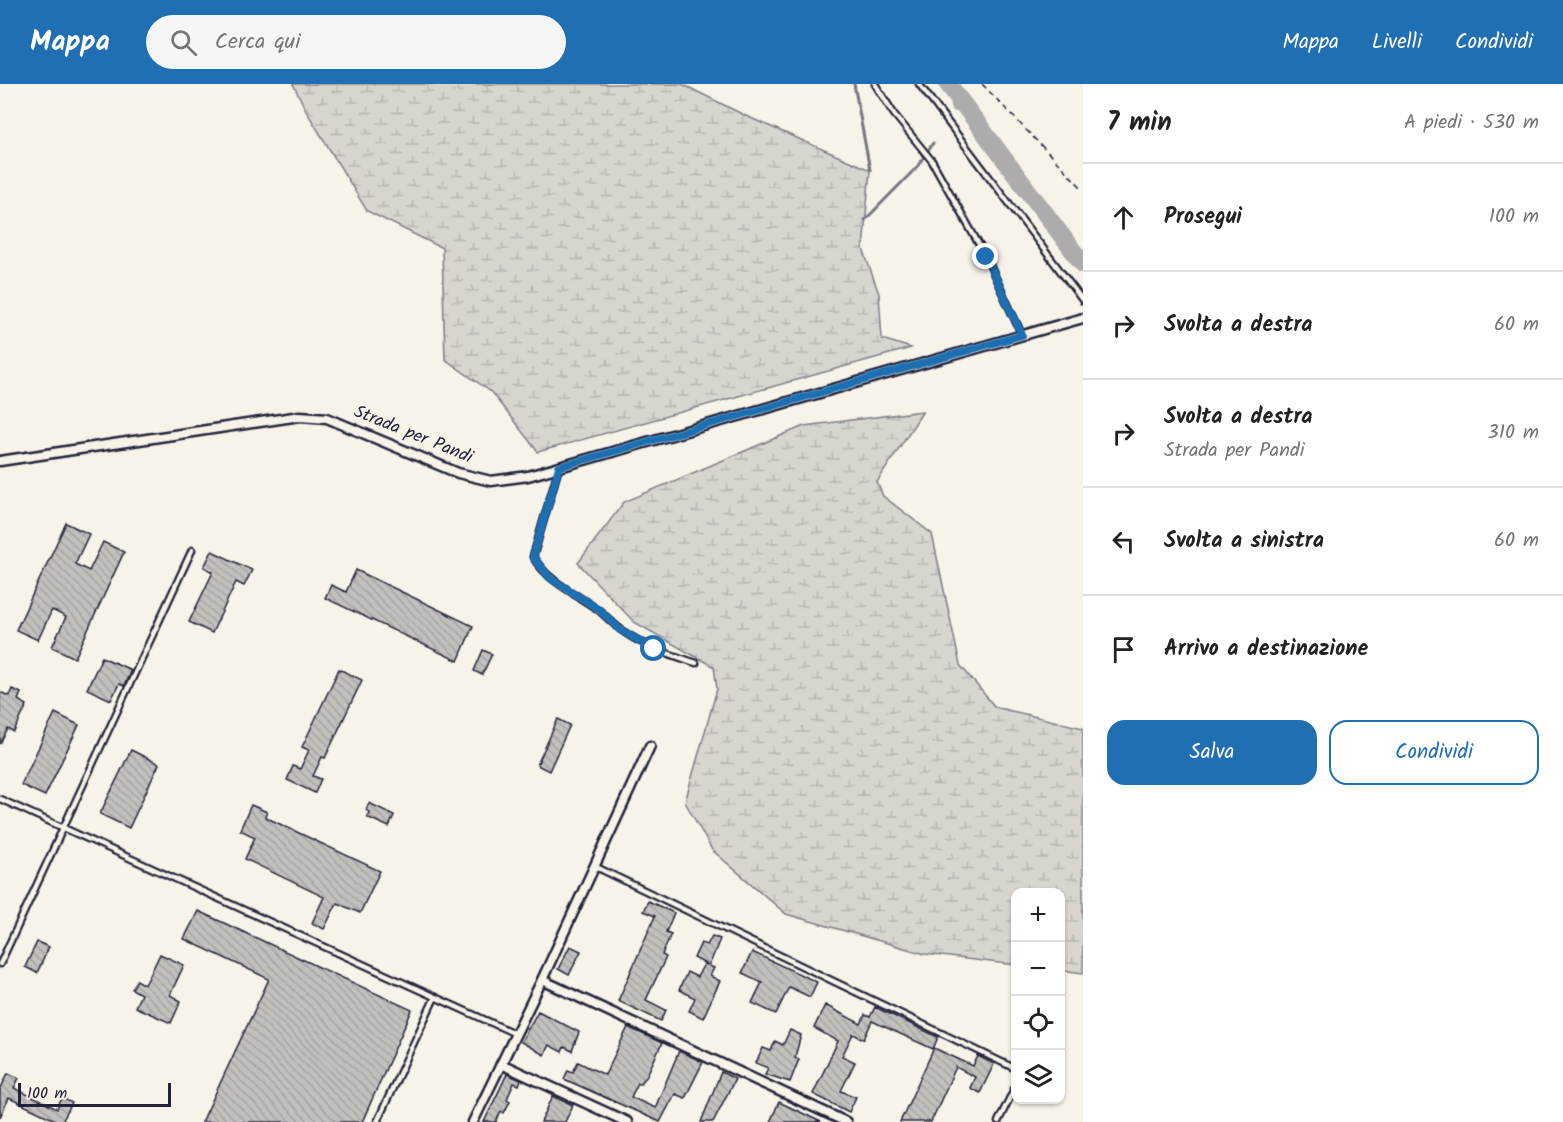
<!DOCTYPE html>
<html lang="it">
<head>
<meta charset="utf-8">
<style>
	body { margin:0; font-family:Kalam,sans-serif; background:#f6f6f6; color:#222 }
	.controls { position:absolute; right:18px; bottom:18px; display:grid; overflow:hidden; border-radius:12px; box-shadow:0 2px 4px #0004 }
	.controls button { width:54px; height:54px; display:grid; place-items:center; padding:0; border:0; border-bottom:2px solid #e0e0e0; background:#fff; color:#222; font:30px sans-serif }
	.scale { position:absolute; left:18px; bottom:15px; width:153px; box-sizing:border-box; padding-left:6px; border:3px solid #22223b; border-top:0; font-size:16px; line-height:21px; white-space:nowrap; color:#22223b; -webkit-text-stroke:4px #f7f3e8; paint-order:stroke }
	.stop { position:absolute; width:18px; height:18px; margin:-14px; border:4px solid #1f6fb2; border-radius:50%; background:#fff }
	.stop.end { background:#1f6fb2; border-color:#fff; box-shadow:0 2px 6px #0008 }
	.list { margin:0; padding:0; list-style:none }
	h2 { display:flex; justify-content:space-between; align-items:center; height:78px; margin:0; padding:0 24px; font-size:26px }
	h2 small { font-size:20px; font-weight:400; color:#767676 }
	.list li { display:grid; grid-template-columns:39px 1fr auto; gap:18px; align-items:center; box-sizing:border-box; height:108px; padding:0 24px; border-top:2px solid #e0e0e0 }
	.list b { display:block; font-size:22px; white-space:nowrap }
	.list p { margin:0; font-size:20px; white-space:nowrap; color:#767676 }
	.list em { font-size:20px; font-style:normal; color:#767676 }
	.actions { display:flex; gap:12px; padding:18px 24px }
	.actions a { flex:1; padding:14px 0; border:2px solid #1f6fb2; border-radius:18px; text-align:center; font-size:21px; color:#1f6fb2 }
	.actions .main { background:#1f6fb2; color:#fff }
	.icon { flex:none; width:33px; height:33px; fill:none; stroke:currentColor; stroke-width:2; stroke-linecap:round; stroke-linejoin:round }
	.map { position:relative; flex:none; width:1083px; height:1038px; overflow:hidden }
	header { display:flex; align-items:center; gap:36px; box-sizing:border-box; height:84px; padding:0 30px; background:#1f6fb2; color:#fff }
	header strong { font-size:28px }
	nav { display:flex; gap:33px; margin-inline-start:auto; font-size:21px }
	.search { width:420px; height:54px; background:#f6f6f6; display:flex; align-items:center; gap:15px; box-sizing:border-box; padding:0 21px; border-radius:33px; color:#767676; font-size:22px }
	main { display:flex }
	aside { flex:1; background:#fff }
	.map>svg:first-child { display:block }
</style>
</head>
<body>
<header>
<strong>Mappa</strong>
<div class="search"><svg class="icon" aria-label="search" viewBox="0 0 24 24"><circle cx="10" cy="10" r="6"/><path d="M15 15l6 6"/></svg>Cerca qui</div>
<nav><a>Mappa</a><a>Livelli</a><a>Condividi</a></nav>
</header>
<main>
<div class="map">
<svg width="1083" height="1038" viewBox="0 0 1083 1038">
	<defs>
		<pattern id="wetland-marsh" width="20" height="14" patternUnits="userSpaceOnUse" patternTransform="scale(1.5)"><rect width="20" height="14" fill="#d8d5cf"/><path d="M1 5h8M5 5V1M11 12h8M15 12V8" fill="none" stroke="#b9b7b3"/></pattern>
		<pattern id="building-back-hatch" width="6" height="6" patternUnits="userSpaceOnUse" patternTransform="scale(1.5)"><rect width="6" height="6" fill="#c2bfbd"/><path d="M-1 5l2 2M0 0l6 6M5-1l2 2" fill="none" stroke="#a6a4a3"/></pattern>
	</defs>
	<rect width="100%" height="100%" fill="#f7f3e8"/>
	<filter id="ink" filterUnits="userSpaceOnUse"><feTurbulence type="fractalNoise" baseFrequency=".0167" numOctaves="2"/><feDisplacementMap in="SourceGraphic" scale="12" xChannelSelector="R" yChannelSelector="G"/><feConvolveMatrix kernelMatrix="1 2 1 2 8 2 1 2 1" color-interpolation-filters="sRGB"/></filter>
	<g filter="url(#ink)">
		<!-- wetland -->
		<g fill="url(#wetland-marsh)" stroke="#7d7c85" stroke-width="1.5">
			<polygon points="293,0 682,0 746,32 870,86 863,165 879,210 882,255 911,264 538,368 491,308 445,275 442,164 367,127 308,30"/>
			<polygon points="923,327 877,398 883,412 932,450 960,581 995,623 1083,644 1083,889 1061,886 1060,808 1016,808 1015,881 925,870 786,830 712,766 685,718 717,605 714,583 634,538 578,479 624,418 804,342"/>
		</g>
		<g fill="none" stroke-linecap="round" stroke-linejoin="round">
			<!-- stream -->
			<g stroke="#76747f" stroke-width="3">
				<polyline points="854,0 870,86"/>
				<polyline points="865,136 917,83 933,59"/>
			</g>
			<!-- canal -->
			<polyline stroke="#aeabad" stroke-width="10" points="955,10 956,23"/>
			<!-- river -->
			<polyline stroke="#aeabad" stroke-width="18" points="948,0 1083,180"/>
		</g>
		<!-- building -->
		<g fill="url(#building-back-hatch)" stroke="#22223b" stroke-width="1.5">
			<polygon points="66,439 89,450 75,480 89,487 103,458 124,468 75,574 52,563 66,533 52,526 38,556 16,546"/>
			<polygon points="212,467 252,486 244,502 236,498 212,549 189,538 213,488 204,483"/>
			<polygon points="356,486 473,542 458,577 325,514 331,501 346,508"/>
			<polygon points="483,566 492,570 482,591 474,587"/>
			<polygon points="102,573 131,586 124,602 119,600 111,616 87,605"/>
			<polygon points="339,585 362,596 325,674 322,673 313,692 321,695 315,709 287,696 293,682 300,685 309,666 302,663"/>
			<polygon points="12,605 21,609 18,616 27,621 14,648 8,645 0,660 0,608 9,612"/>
			<polygon points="55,629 79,641 45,712 21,701"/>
			<polygon points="558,635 570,641 549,687 537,681"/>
			<polygon points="131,666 159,680 129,744 100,730"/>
			<polygon points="369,719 394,731 389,743 367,733 369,728 366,726"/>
			<polygon points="251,721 267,728 265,733 380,787 360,829 337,819 324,845 312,839 324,813 245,775 255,753 240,746"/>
			<polygon points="648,817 674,829 666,848 671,850 662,871 666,873 646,916 666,926 661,937 618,917 655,832 643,827"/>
			<polygon points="198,827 412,926 362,1038 202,1038 269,895 184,855"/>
			<polygon points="712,852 720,855 709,882 714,884 710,892 720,897 703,934 689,927 695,914 679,906 687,888 697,893 704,880 708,881 694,874 701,859 707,861"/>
			<polygon points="37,858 49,863 37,889 25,883"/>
			<polygon points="570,862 581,867 569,891 558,885"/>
			<polygon points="752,868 817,898 810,913 789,903 776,930 752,919 762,898 742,889"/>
			<polygon points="160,870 184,881 170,911 181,917 171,939 135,923 141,910 132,905 137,896 145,901"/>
			<polygon points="825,921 861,940 865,931 870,933 875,923 938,953 933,965 872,937 864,955 853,950 842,972 855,978 841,1007 856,1013 849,1028 813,1010 838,957 814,944"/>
			<polygon points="538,927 579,948 572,967 564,963 562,968 549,961 544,971 521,958"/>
			<polygon points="628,943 662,959 646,993 640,1000 638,999 631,1013 655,1024 679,967 703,978 685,1014 675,1010 660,1038 564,995 568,986 573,988 578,978 605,991"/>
			<polygon points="790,946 801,951 795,973 799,975 790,998 765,990 768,984 756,979 763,964 771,967 775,957 783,961"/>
			<polygon points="934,964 973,982 978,972 994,980 980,1009 970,1004 975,993 956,983 931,1038 900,1038"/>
			<polygon points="721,988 735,995 713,1038 701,1038"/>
			<polygon points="8,989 19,994 14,1004 57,1025 62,1014 72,1019 62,1038 51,1038 53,1035 9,1014 0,1033 0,1006"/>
			<polygon points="507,990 521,996 519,1001 514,999 507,1015 510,1017 504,1029 501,1027 496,1038 484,1038"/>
			<polygon points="553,1012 573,1021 565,1038 541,1038"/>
			<polygon points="779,1018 821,1038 770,1038"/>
		</g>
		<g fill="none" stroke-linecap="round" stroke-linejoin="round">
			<!-- service casing -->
			<g stroke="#22223b" stroke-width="9">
				<g id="service">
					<polyline points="875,0 894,30 932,77 986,173 1022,251"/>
					<polyline points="919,0 1083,217"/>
					<path d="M559,383L533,473C547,496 572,508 594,523C604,529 610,538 619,544C641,562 670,570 696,579"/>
					<polyline points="0,715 516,950"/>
					<polyline points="594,782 1016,985"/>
					<polyline points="0,880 192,466"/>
					<polyline points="377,1038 435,913"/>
					<polyline points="998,1038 1016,1001"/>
				</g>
			</g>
			<!-- minor casing -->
			<g stroke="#22223b" stroke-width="13">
				<g id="minor">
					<polyline points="0,377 300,332 327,334 458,389 491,397 528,392 1083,234"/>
					<polyline points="542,896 846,1038"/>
					<polyline points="501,980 627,1038"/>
					<polyline points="473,1038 542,896 650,662"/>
				</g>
			</g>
			<!-- path -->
			<polyline stroke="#22223b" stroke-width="1.5" stroke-dasharray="6 4.5" stroke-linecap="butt" points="982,0 1083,105"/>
			<!-- service -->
			<use href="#service" stroke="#f7f3e8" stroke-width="4.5"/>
			<!-- minor -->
			<use href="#minor" stroke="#f7f3e8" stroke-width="8"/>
		</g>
	</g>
	<g fill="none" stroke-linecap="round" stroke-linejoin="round" filter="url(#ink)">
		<!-- route -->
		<polyline stroke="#1f6fb2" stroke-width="8" points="654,565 620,546 600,526 550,494 533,473 559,383 1022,251 986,173"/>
	</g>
	<g text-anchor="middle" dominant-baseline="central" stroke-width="5" stroke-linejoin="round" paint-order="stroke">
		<!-- street labels -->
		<g font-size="18" fill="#22223b" stroke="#f7f3e8">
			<text transform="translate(413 351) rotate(22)">Strada per Pandi</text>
		</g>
	</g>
</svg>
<div class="controls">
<button>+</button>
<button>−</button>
<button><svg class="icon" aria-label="locate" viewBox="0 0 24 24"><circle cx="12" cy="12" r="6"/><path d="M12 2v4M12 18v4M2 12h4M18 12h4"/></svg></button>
<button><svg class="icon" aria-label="layers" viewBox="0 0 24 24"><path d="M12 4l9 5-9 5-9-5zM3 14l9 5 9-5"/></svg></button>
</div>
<div class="scale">100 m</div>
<div class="stop" style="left:654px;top:565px"></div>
<div class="stop end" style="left:986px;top:173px"></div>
</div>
<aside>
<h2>7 min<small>A piedi · 530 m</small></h2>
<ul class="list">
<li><svg class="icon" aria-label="ahead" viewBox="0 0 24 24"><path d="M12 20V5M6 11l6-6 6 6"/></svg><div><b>Prosegui</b></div><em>100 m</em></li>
<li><svg class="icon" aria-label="right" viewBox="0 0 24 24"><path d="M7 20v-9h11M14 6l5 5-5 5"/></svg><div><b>Svolta a destra</b></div><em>60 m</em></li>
<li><svg class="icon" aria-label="right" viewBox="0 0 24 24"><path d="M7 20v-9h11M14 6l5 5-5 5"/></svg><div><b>Svolta a destra</b><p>Strada per Pandi</p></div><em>310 m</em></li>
<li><svg class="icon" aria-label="left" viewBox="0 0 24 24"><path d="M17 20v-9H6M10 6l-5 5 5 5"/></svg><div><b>Svolta a sinistra</b></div><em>60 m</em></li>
<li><svg class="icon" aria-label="arrive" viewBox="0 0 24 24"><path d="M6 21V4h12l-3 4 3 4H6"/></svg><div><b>Arrivo a destinazione</b></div></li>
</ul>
<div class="actions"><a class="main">Salva</a><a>Condividi</a></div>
</aside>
</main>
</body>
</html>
